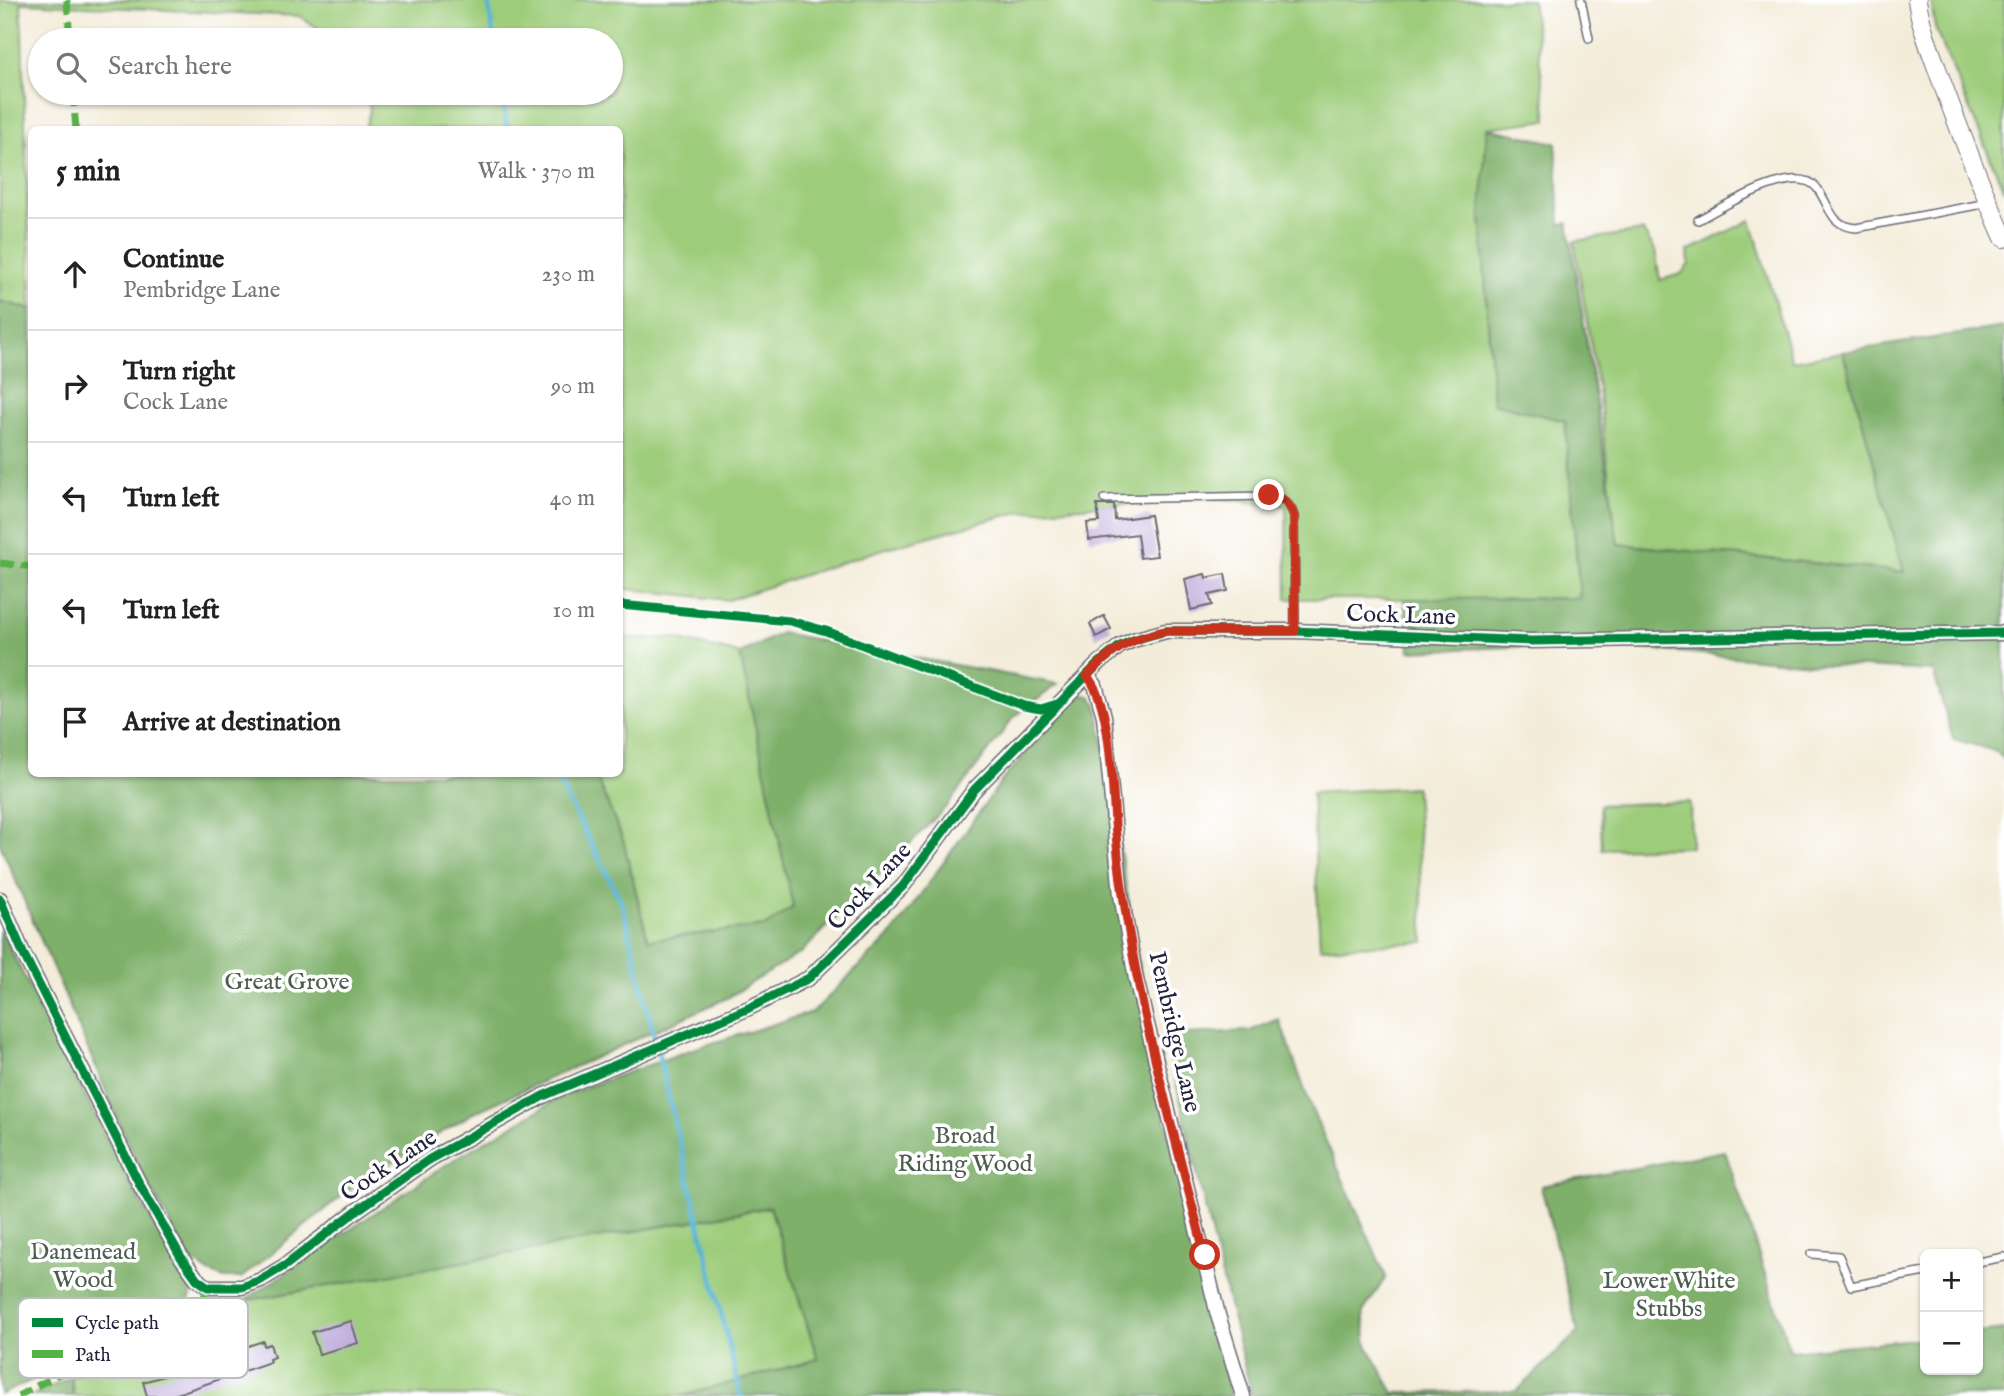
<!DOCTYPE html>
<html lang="en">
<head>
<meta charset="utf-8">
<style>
	body { margin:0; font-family:"IM FELL English",serif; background:#f6f6f6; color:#222 }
	.controls { position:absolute; right:21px; bottom:21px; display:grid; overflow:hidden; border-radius:10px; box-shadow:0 2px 5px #0004 }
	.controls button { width:63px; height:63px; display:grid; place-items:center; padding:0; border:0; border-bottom:2px solid #e0e0e0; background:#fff; color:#222; font:35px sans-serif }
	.stop { position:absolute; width:21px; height:21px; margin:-16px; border:5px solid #c8321e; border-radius:50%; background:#fff }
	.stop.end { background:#c8321e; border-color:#fff; box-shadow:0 2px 7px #0008 }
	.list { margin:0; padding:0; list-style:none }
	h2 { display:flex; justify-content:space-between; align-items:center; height:91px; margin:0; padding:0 28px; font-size:30px }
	h2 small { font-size:23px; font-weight:400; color:#767676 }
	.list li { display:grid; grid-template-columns:46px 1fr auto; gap:21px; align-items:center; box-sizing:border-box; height:112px; padding:0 28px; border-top:2px solid #e0e0e0 }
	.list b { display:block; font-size:26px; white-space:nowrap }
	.list p { margin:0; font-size:23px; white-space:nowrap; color:#767676 }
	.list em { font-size:23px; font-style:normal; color:#767676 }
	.icon { flex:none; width:38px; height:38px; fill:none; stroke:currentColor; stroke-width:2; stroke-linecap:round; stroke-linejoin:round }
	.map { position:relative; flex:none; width:2004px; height:1396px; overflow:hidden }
	.search { position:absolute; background:#fff; box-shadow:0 2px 5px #0004; left:28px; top:28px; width:595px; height:77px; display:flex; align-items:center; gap:18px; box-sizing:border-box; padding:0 24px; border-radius:38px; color:#767676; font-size:26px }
	.panel { position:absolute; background:#fff; box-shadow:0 2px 5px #0004; left:28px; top:126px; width:595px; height:651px; border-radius:10px }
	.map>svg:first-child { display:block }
</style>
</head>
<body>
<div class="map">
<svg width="2004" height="1396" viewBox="0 0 2004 1396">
	<rect width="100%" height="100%" fill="#fff"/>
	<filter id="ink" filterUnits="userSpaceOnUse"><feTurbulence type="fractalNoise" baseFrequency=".0143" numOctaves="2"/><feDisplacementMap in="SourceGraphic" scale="14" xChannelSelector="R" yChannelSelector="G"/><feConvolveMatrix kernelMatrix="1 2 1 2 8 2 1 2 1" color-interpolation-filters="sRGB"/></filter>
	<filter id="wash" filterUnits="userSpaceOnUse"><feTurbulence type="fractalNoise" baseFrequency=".00686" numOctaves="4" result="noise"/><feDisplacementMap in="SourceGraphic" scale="28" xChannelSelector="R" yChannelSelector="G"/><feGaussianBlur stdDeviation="1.57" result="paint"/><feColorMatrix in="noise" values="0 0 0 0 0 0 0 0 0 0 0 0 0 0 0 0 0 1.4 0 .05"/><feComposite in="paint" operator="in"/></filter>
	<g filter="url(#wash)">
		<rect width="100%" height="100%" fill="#f3ecd9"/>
		<!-- green -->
		<g fill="#9dcc7a" stroke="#60775a" stroke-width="2">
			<polygon points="0,0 1532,0 1547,120 1487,128 1481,213 1493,403 1565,421 1580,599 1287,599 1286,506 1204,497 1019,512 883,549 728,600 620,588 620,130 365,129 370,110 367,93 611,93 611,40 337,40 299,16 21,3 31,309 0,301"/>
			<polygon points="1931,0 2004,0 2004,190 1935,28"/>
			<polygon points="1751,220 1792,361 1843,352 1905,572 1617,544 1599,395 1574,241 1643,231 1655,250 1660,280 1681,274 1689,264 1688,251"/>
			<polygon points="620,638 673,638 740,654 794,908 766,926 648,940 623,840 595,774 620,774"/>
			<polygon points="1416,787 1424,942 1320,948 1312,793"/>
			<polygon points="1690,802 1691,847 1602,849 1600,805"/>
			<polygon points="770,1207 818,1360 682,1396 74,1396 71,1377 244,1301"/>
		</g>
		<!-- forest -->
		<g fill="#7eb06a" stroke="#506952" stroke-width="2">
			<polygon points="1487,128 1556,143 1560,224 1568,223 1618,544 1904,572 1843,352 2004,327 2004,759 1995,751 1953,739 1933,671 1812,664 1589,644 1410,651 1404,599 1580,598 1565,421 1493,403 1481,213"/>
			<polygon points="0,301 31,310 32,774 595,774 623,840 648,940 766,926 793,907 740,654 781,633 1058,684 1014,717 947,806 802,952 727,998 475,1112 354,1186 241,1278 224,1278 209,1272 189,1258 136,1161 0,844"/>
			<polygon points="1083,695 1090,696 1097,705 1158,1084 1200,1279 1231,1396 682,1396 818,1359 770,1207 244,1301 456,1158 565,1095 693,1049 813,1012 893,933 1004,778 1072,702"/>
			<polygon points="0,929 132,1187 188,1282 191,1296 184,1309 0,1395"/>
			<polygon points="1279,1019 1312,1110 1386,1277 1363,1312 1367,1345 1394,1393 1517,1391 1578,1332 1541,1186 1725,1151 1790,1351 1925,1338 1925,1370 1978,1370 1978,1333 2004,1330 2004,1396 1252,1396 1212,1237 1165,1035 1250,1031"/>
			<polygon points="71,1377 73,1396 32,1396"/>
		</g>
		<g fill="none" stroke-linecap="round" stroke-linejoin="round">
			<!-- stream -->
			<g stroke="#55b5d3" stroke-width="5">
				<polyline points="488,0 494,40"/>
				<polyline points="502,93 507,130"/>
				<polyline points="555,774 622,903 741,1396"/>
			</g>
		</g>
		<g id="blocks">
			<!-- building -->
			<g fill="#c1aedc">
				<polygon points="1097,505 1114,505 1115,520 1150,515 1157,556 1140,558 1137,534 1089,540 1087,523 1099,522"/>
				<polygon points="1205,574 1206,578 1225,574 1228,591 1209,595 1212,605 1191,610 1185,579"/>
				<polygon points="1104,616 1111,629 1096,637 1090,624"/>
				<polygon points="351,1321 358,1343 319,1354 312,1332"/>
				<polygon points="263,1341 264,1346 270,1344 274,1357 269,1359 270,1362 171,1396 147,1396 143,1382 185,1370 184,1367"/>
			</g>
		</g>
	</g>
	<g filter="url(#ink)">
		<use href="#blocks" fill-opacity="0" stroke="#6b6972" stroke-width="2"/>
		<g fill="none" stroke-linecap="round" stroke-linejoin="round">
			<!-- service casing -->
			<g stroke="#6b6972" stroke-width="10">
				<g id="service">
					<polyline points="1581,0 1589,38"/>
					<path d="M1698,220C1721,208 1796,161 1817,188C1831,207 1829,225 1856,228L1988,203"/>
					<path d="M1104,499L1269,496C1283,498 1290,503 1294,516L1295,631"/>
					<polyline points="1811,1254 1839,1256 1851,1286 1925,1272"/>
					<polyline points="1978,1262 2004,1257"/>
				</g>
			</g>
			<!-- minor casing -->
			<g stroke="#6b6972" stroke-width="17">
				<g id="minor">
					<polyline points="1087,676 1095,685 1104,716 1121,895 1136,979 1218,1315 1243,1396"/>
					<polyline points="0,899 23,953 140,1185 181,1257 197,1279 208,1287 242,1287 261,1280 286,1265 356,1211 430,1159 543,1096 749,1008 809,978 903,886 974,790 1099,663 1120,646 1133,640 1166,631 1295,631 1531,641 2004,633"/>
				</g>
			</g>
			<!-- tertiary casing -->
			<g stroke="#6b6972" stroke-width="20">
				<path id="tertiary" d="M1917,0C1921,30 1934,59 1944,88C1963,139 1982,189 2004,238"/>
			</g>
			<!-- service -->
			<use href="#service" stroke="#fff" stroke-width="7"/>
			<!-- minor -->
			<use href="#minor" stroke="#fff" stroke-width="14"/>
			<!-- tertiary -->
			<use href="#tertiary" stroke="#fff" stroke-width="18"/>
			<!-- quiet -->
			<g stroke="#55b146" stroke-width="7" stroke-dasharray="14 7" stroke-linecap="butt">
				<polyline points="67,0 70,40"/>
				<polyline points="73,93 76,130"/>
				<polyline points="0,563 32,567"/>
				<polyline points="18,1396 65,1371 193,1318 199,1310 208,1287"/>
			</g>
			<!-- cycleway casing -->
			<g stroke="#fff" stroke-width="13">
				<g id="cycleway">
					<polyline points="620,605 790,621 826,631 1024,706 1041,709 1057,704"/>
					<polyline points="0,899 23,953 140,1185 181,1257 197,1279 208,1287 242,1287 261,1280 286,1265 356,1211 430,1159 543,1096 749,1008 809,978 903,886 974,790 1099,663 1120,646 1133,640 1166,631 1295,631 1531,641 2004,633"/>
				</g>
			</g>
			<!-- cycleway -->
			<use href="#cycleway" stroke="#00873e" stroke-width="9"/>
		</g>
	</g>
	<g fill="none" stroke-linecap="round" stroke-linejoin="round" filter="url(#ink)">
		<!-- route -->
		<path stroke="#c8321e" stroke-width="9" d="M1205,1255C1170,1117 1129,978 1116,835C1112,796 1113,704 1087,676C1110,651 1132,637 1166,631H1295L1294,516C1290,503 1283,498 1269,495"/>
	</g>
	<g text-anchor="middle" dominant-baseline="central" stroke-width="7" stroke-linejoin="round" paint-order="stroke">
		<!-- street labels -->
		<g font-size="24" fill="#22223b" stroke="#fff">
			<text transform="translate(1401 616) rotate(2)">Cock Lane</text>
			<text transform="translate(870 887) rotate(-47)">Cock Lane</text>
			<text transform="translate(1174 1032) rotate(77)">Pembridge Lane</text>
			<text transform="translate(389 1166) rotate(-34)">Cock Lane</text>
		</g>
		<!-- park labels -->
		<g font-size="24" fill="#4d5e51" stroke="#fff">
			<text x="287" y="982">Great Grove</text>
			<text x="965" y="1136">Broad<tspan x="965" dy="28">Riding Wood</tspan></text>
			<text x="83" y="1252">Danemead<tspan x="83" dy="28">Wood</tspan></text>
			<text x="1669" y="1281">Lower White<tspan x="1669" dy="28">Stubbs</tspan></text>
		</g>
	</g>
	<!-- legend -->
	<rect x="18" y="1298" width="230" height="80" rx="10" fill="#fff" stroke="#bdbdc4" stroke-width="2"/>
	<rect x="32" y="1318" width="31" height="9" fill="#00873e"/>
	<rect x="32" y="1350" width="31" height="8" fill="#55b146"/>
	<g font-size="19" fill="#22223b">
		<text x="75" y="1329">Cycle path</text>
		<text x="75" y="1361">Path</text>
	</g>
</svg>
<div class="controls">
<button>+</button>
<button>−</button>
</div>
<div class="stop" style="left:1205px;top:1255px"></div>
<div class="stop end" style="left:1269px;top:495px"></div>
<div class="search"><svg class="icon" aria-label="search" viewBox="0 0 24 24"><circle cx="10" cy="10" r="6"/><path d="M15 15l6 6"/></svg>Search here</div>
<section class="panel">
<h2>5 min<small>Walk · 370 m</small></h2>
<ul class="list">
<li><svg class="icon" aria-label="ahead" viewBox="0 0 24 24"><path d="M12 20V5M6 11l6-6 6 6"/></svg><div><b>Continue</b><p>Pembridge Lane</p></div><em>230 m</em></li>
<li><svg class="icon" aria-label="right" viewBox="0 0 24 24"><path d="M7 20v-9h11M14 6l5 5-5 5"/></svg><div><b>Turn right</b><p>Cock Lane</p></div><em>90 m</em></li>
<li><svg class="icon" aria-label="left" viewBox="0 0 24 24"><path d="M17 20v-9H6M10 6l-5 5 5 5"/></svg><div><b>Turn left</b></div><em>40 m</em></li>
<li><svg class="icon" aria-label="left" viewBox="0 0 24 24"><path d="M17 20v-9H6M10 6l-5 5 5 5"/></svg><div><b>Turn left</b></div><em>10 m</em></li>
<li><svg class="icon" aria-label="arrive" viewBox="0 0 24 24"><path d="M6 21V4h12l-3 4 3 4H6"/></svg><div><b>Arrive at destination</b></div></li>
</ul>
</section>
</div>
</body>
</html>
